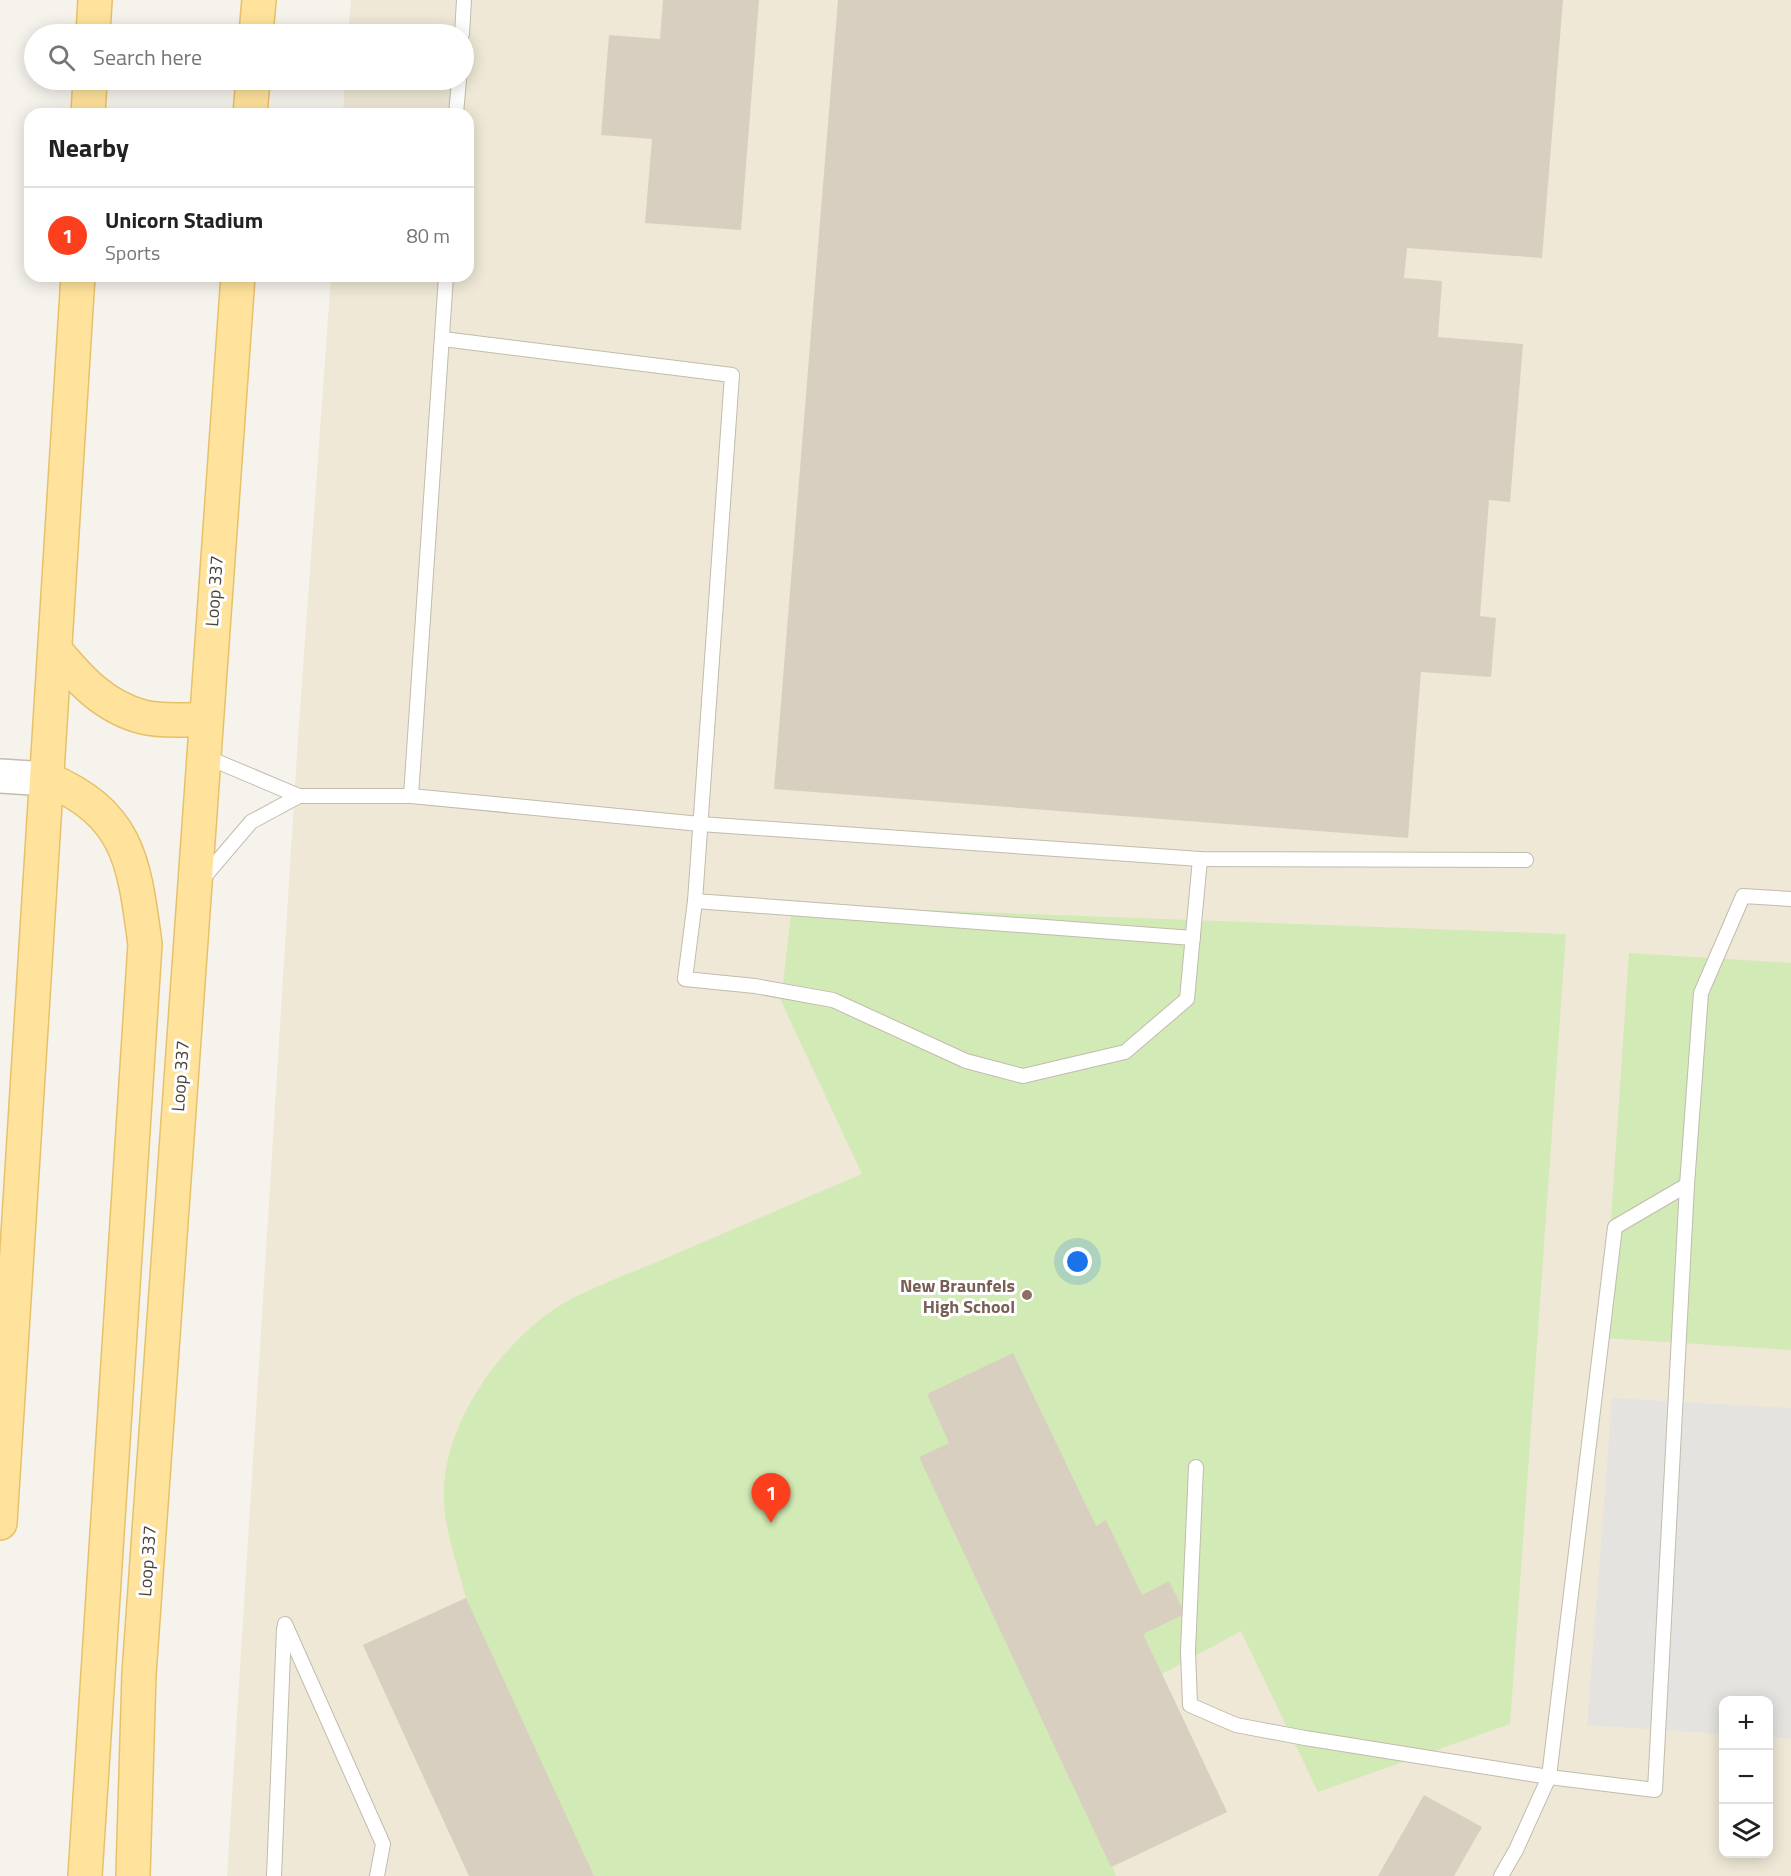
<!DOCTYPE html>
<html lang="en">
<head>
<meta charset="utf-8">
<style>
	body { margin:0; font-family:"Titillium Web",sans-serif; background:#f2f2f2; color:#222 }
	.controls { position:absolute; right:18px; bottom:18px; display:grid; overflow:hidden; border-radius:12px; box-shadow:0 3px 15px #0003 }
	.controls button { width:54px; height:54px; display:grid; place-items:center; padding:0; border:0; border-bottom:2px solid #e0e0e0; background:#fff; color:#222; font:30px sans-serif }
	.you { position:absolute; left:1078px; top:1262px; width:21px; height:21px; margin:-15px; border:4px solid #fff; border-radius:50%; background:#1a73e8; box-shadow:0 0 0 9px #1a73e833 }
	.badge { display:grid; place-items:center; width:39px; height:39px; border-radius:50%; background:#fc3f1d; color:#fff; font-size:20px; font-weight:700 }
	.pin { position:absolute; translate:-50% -50px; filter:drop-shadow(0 2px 3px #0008) }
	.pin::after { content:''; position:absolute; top:32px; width:21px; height:18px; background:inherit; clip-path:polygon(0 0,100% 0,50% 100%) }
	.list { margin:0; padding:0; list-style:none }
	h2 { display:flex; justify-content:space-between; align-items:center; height:78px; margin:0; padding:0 24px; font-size:26px }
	h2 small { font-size:20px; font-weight:400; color:#767676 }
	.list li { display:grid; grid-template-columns:39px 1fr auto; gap:18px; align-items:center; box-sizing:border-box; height:96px; padding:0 24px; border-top:2px solid #e0e0e0 }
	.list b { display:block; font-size:22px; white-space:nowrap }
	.list p { margin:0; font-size:20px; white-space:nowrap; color:#767676 }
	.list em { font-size:20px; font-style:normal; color:#767676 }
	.icon { flex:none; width:33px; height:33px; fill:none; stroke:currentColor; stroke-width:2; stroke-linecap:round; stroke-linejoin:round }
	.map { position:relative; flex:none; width:1791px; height:1876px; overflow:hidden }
	.search { position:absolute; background:#fff; box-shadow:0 3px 15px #0003; left:24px; top:24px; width:450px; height:66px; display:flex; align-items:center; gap:15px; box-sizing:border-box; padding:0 21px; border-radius:33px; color:#767676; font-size:22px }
	.panel { position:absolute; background:#fff; box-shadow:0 3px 15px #0003; left:24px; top:108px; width:450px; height:174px; border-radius:18px }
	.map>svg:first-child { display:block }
</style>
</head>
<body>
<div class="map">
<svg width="1791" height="1876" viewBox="0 0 1791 1876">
	<rect width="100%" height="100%" fill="#f6f3ec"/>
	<!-- education -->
	<path fill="#efe8d6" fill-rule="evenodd" d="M351,0H1791V1876H227L298,737L331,276H468V114H343L345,80H464V34H348ZM1724,1700H1768V1854H1724Z"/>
	<!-- green -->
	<g fill="#d2eab5">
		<path d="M792,905L1566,934L1510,1724L1318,1792L1241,1631L1162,1674L1227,1812L1112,1867L1116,1876H469L363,1645L466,1598C458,1566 445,1533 444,1500C441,1429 494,1353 550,1312C576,1293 626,1275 657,1262C725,1233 794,1203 862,1174L781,1001Z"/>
		<polygon points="1629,953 1791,963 1791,1350 1603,1338"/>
	</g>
	<!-- parking -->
	<polygon fill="#e5e3e0" points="1612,1398 1791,1408 1791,1739 1769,1737 1768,1700 1724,1700 1723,1734 1587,1725"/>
	<!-- building -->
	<g fill="#d8cfc1">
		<polygon points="663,0 759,0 741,230 645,223 652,139 601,135 609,35 660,39"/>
		<polygon points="838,0 1563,0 1542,258 1407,248 1404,278 1442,281 1438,337 1523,344 1510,502 1489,500 1480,616 1496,618 1491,677 1421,672 1408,838 774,789"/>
		<polygon points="1013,1353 1096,1526 1106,1520 1142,1595 1169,1581 1185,1614 1143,1634 1227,1812 1111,1867 919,1457 949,1443 927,1394"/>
		<polygon points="466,1598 594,1876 469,1876 363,1645"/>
		<polygon points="1424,1795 1482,1827 1454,1876 1378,1876"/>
	</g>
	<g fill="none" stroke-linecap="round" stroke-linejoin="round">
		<!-- service casing -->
		<g stroke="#c2bbae" stroke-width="16">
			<g id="service">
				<polyline points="462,34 464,0"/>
				<polyline points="456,114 459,80"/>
				<polyline points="443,339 732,375 695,901 685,979 755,986 833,1000 966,1061 1023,1076 1125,1052 1187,999 1200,859"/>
				<polyline points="299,796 411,796 700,824 1200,859 1526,860"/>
				<polyline points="411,796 446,276"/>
				<polyline points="200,882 251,822 299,796 204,756"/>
				<polyline points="695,901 1193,938"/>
				<polyline points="1196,1467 1188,1651 1190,1705 1236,1725 1305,1738 1549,1777 1655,1790 1687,1185 1701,993 1743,896 1791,899"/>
				<polyline points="285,1624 383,1844 377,1876"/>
				<polyline points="274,1876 284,1629"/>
				<polyline points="1501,1876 1516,1850 1549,1777 1615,1227 1687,1185"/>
			</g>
		</g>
		<!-- tertiary casing -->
		<g stroke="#c2bbae" stroke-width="36">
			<polyline id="tertiary" points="0,776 47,779"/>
		</g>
		<!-- primary casing -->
		<g stroke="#e6c16a" stroke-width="36">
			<g id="primary">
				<polyline points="93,34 95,0"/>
				<polyline points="256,34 259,0"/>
				<polyline points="88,114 90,80"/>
				<polyline points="250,114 253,80"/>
				<path d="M55,650C79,679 104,707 143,717C162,722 185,719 204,720"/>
				<path d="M47,779C130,814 134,863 145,944L85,1876"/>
				<polyline points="0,1523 78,276"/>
				<polyline points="133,1876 139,1674 238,276"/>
			</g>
		</g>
		<!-- service -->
		<use href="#service" stroke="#fff" stroke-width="14"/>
		<!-- tertiary -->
		<use href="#tertiary" stroke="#fff" stroke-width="33"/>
		<!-- primary -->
		<use href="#primary" stroke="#ffe39c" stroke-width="33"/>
	</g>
	<!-- markers -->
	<circle fill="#8d6e63" stroke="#fff" stroke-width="2" cx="1027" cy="1295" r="6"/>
	<g text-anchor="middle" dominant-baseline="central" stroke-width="6" stroke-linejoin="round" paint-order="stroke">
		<!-- street labels -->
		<g font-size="18" fill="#4b4439" stroke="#fff">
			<text transform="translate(214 591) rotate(-86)">Loop 337</text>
			<text transform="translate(180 1076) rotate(-86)">Loop 337</text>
			<text transform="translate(147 1561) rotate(-86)">Loop 337</text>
		</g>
		<!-- education labels -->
		<g font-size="18" font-weight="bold" fill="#785e54" stroke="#fff" text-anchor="end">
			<text x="1015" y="1285">New Braunfels<tspan x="1015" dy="21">High School</tspan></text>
		</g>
	</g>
</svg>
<div class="controls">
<button>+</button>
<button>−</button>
<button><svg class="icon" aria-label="layers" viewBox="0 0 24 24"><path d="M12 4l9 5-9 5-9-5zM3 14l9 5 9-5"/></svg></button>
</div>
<div class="you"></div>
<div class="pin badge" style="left:771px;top:1523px">1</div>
<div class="search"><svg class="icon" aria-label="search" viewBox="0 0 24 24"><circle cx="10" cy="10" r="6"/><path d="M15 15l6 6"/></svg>Search here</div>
<section class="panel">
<h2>Nearby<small></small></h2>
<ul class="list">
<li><span class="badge">1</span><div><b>Unicorn Stadium</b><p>Sports</p></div><em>80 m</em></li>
</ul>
</section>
</div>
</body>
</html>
